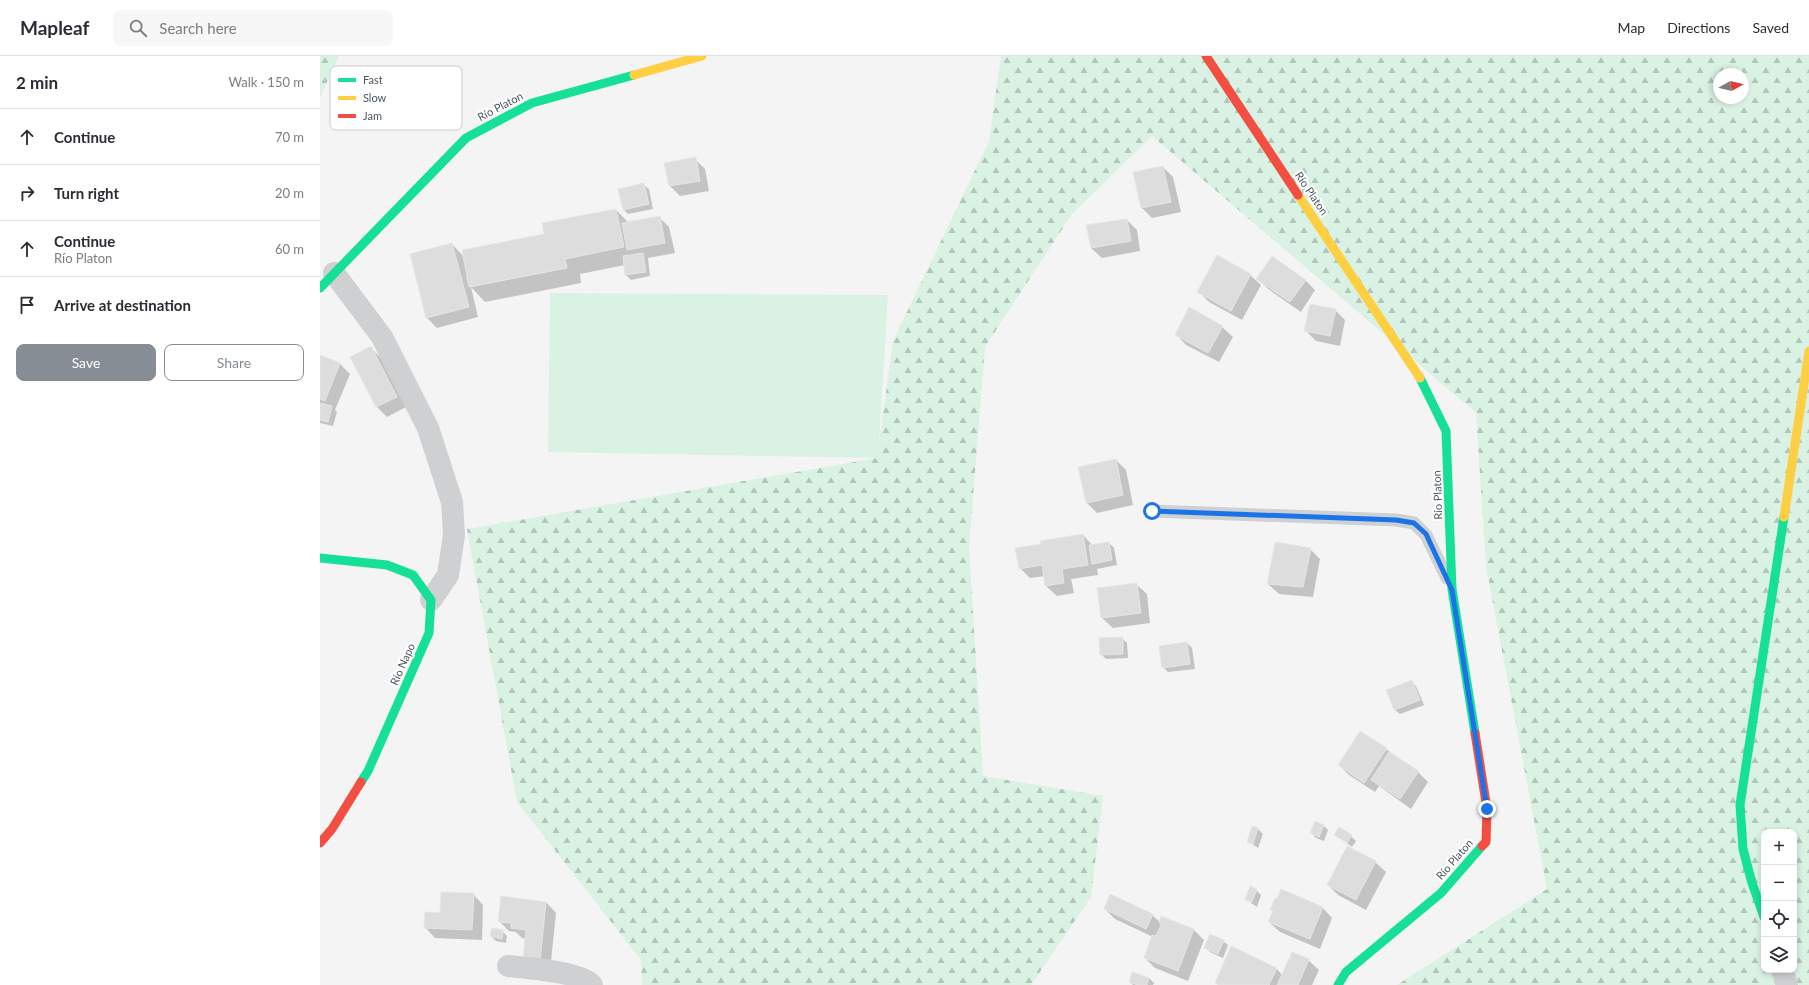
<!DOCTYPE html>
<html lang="en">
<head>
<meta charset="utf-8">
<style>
	body { margin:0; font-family:Lato,sans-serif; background:#f7f7f7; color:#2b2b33 }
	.controls { position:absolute; right:12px; bottom:12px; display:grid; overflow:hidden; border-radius:8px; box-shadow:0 2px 6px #0003 }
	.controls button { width:36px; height:36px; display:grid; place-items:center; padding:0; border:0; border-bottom:1px solid #e1e1e2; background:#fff; color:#2b2b33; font:20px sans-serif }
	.compass { position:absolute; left:1393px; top:12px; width:36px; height:36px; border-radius:50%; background:#fff; box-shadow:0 2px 6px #0003; rotate:82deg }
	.stop { position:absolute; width:12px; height:12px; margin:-9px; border:3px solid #1a73e8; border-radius:50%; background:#fff }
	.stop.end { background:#1a73e8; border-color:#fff; box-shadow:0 1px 4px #0008 }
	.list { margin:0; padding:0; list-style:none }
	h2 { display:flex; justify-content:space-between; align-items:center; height:52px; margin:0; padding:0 16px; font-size:17px }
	h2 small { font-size:13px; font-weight:400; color:#7c7c81 }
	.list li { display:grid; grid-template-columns:26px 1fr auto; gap:12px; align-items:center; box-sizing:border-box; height:56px; padding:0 16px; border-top:1px solid #e1e1e2 }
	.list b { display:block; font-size:15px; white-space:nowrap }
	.list p { margin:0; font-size:13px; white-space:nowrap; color:#7c7c81 }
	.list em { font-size:13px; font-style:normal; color:#7c7c81 }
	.actions { display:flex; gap:8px; padding:12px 16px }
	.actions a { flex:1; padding:9px 0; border:1px solid #868d94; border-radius:8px; text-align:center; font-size:14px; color:#868d94 }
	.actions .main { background:#868d94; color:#fff }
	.icon { flex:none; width:22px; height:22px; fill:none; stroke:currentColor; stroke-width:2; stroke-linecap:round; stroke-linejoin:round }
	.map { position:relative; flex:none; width:1489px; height:929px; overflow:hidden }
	header { display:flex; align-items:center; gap:24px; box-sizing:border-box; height:56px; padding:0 20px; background:#fff; border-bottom:1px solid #e1e1e2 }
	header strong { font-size:19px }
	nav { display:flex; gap:22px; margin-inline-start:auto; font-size:14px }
	.search { width:280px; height:36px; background:#f7f7f7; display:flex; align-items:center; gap:10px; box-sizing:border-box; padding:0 14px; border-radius:8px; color:#7c7c81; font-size:15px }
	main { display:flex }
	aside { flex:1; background:#fff }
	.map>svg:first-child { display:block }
</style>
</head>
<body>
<header>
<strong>Mapleaf</strong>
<div class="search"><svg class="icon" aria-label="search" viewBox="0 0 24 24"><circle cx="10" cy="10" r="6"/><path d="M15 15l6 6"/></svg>Search here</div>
<nav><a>Map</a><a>Directions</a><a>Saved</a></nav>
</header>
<main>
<aside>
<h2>2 min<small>Walk · 150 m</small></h2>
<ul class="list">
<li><svg class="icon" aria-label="ahead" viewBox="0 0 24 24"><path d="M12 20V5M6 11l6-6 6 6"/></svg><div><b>Continue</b></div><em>70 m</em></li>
<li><svg class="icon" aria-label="right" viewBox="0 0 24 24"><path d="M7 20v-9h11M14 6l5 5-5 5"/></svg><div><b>Turn right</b></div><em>20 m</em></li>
<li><svg class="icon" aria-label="ahead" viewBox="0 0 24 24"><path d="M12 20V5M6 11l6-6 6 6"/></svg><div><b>Continue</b><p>Río Platon</p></div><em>60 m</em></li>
<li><svg class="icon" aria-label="arrive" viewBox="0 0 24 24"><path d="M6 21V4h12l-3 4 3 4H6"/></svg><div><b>Arrive at destination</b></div></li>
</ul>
<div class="actions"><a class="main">Save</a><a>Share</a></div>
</aside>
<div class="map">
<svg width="1489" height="929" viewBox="0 0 1489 929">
	<defs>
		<pattern id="forest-firs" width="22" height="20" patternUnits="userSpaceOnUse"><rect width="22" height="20" fill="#d9f2e3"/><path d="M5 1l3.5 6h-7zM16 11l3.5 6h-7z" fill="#b2c7bb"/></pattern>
	</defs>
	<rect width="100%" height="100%" fill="#f4f4f4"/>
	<!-- green -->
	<polygon fill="#d9f2e3" points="230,237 568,239 558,402 228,396"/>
	<!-- forest -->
	<g fill="url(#forest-firs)" fill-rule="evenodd">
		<polygon points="0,0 19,0 0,42"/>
		<path d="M681,0H1489V929H1077L1227,833L1166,510L1156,357L832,80L752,158L665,291L649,491L663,720L783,740L771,841L711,929H322L321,904L197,746L147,473L557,402L573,285L669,85ZM1399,18H1423V42H1399ZM1444,776H1474V914H1444Z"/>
	</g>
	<!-- shadow -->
	<g fill="#0003">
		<polygon points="375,103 385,113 389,135 360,140 350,130 346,108"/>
		<polygon points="843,111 853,121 861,156 832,162 822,152"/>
		<polygon points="324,129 329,133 333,153 308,158 303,153"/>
		<polygon points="296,154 309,167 339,161 349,171 355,197 328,202 330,220 311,224 306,219 305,209 260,218 261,227 165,246 151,231 158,261 117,272 107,262 132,188 144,201 226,179"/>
		<polygon points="807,164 817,174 820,195 782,202 771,192"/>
		<polygon points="930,219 941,229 922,264 889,246 879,236"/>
		<polygon points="938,223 985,224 995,234 981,256 948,233"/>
		<polygon points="1015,254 1025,264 1020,290 996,285 986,275"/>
		<polygon points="902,271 913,281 899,306 866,289 856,278"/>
		<polygon points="51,292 61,302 86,351 67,361 57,351"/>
		<polygon points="0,300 20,308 30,318 15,354 17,356 13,370 0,367"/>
		<polygon points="796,404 806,414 813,449 777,457 766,446"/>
		<polygon points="763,479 773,490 789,487 794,492 797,509 777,513 778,519 751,523 754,537 737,540 726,530 725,520 710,522 700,512 722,489"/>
		<polygon points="990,493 1000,503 993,541 959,538 948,528"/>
		<polygon points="816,528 827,538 830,567 793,572 782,562"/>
		<polygon points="802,582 807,587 808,602 786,603 781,598"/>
		<polygon points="867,587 872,592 875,613 848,616 843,611"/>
		<polygon points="1091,625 1096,630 1104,649 1080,658 1075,654"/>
		<polygon points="1066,693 1098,716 1108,726 1091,753 1059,730 1055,736 1029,719 1019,709"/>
		<polygon points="1004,770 1008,774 1004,785 996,782 991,777"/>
		<polygon points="933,771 938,773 943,778 938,792 928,785"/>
		<polygon points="1015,778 1031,780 1036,785 1032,791"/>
		<polygon points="1055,806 1066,816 1046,854 1018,839 1008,829"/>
		<polygon points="936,834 941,839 937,851 927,844"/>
		<polygon points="153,838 163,849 162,884 115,882 105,871 121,858"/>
		<polygon points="182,841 226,846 236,857 230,915 214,913 206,883 202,882 196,876 189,875 179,865"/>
		<polygon points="1002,851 1012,862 1000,893 960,876 949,866 953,856 951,854"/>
		<polygon points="785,853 832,859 840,866 842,861 874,874 884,884 868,925 835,912 825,902 833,881 795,863"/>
		<polygon points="182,875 187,880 186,887 176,885 171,880"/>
		<polygon points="903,885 908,889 903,902 890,896 885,891"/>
		<polygon points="911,892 957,913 962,919 988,904 999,914 992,929 898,929 896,926"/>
		<polygon points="829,922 834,927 833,929 813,929 810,926"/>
	</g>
	<!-- building -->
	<g fill="#ddddde" stroke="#e5e6e7">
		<polygon points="376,101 380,125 349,130 344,107"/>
		<polygon points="843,110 851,146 821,152 813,116"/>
		<polygon points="324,127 329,148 303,154 298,133"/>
		<polygon points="296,153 304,191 245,203 247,212 149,231 142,194 224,178 222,167"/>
		<polygon points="340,160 345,187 307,194 302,167"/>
		<polygon points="807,163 811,185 771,192 766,169"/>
		<polygon points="132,187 149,251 106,262 90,198"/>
		<polygon points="323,197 326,216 305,219 303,200"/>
		<polygon points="897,199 931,218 911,255 877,236"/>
		<polygon points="952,200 986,224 970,246 936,223"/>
		<polygon points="990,248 1016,253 1010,280 984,275"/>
		<polygon points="869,251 903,270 888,297 855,279"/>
		<polygon points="51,290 77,341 56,351 30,301"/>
		<polygon points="0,299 20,307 5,345 0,343"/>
		<polygon points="0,347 12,350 8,366 0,364"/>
		<polygon points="796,403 803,439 766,447 758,411"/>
		<polygon points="763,478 768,509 742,513 744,527 725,530 722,509 699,513 695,492 721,488 720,485"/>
		<polygon points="789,486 792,504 772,508 769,489"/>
		<polygon points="955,486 991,492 983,531 947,528"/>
		<polygon points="817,527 821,557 781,562 777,532"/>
		<polygon points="803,581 803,598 780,599 779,582"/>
		<polygon points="867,586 870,608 842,612 839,590"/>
		<polygon points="1092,624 1100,644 1074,654 1066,634"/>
		<polygon points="1040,675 1067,692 1044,727 1018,709"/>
		<polygon points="1069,696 1099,715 1080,743 1051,724"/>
		<polygon points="995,765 1004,769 999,781 990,777"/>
		<polygon points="932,770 938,772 933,788 927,786"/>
		<polygon points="1019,771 1032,779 1027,787 1014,779"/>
		<polygon points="1027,790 1056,805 1036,844 1007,829"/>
		<polygon points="930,830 937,833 932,846 925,844"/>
		<polygon points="961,833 1003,851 990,883 948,866 953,855 950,854 955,842 957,843"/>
		<polygon points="121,836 154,837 152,874 104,872 105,856 120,857"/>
		<polygon points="790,838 833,858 826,873 784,853"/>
		<polygon points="181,840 226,846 220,905 203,903 206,874 191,872 191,867 178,866"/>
		<polygon points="841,860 874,873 858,915 824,902 832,879 836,880 841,869 839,866"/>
		<polygon points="172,872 183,874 182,883 170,880"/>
		<polygon points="890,878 904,884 898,898 884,892"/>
		<polygon points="911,890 957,912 949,929 900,929 895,927"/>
		<polygon points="972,896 989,903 978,929 957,929"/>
		<polygon points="812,916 829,922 827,929 818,929 809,926"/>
	</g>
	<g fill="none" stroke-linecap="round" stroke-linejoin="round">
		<!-- lane -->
		<polyline stroke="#ced0d2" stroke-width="13" points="832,455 1076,464 1094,467 1106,479 1127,522"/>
		<!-- street -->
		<g stroke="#ced0d2" stroke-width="22">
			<polyline points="14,217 62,281 108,372 132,446 134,479 128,519 111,544"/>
			<path d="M188,910C206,912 261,916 272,929"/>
			<polyline points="1462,914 1467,929"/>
		</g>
		<!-- fast -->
		<g stroke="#16e098" stroke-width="9">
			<polyline points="0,232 146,82 212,47 314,19"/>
			<polyline points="1100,322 1126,375 1132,533 1155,677"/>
			<polyline points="0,502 67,509 93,519 111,544 109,577 48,715 41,726"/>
			<polyline points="1444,861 1432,827 1423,793 1420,749 1464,461"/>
			<polyline points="1018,929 1026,916 1121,837 1162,790"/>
		</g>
		<!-- slow -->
		<g stroke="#ffcf43" stroke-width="9">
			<polyline points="314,19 382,0"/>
			<polyline points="978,139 1100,322"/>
			<polyline points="1464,461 1489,295"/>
		</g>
		<!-- jam -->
		<g stroke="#f24e42" stroke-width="9">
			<polyline points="886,0 978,139"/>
			<polyline points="1155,677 1167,753 1166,786 1162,790"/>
			<polyline points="0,787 12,773 41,726"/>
		</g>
	</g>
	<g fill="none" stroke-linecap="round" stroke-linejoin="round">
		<!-- route -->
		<polyline stroke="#1a73e8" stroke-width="5" points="832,455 1076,464 1094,467 1106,478 1132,534 1167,753"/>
	</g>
	<g text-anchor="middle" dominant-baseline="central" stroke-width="4" stroke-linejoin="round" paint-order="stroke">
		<!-- street labels -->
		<g font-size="11" fill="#4a5661" stroke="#fff">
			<text transform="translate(180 50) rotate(-28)">Río Platon</text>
			<text transform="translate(992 137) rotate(56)">Río Platon</text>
			<text transform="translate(1117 439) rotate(-92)">Río Platon</text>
			<text transform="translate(82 608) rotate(-66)">Río Napo</text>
			<text transform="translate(1134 803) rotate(-49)">Río Platon</text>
		</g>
	</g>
	<!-- legend -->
	<rect x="10" y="10" width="132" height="64" rx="6" fill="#fff" stroke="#c9ccd0" stroke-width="1"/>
	<rect x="18" y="22" width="18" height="4" fill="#16e098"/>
	<rect x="18" y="40" width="18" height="4" fill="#ffcf43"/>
	<rect x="18" y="58" width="18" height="4" fill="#f24e42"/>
	<g font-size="11" fill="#4a5661">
		<text x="43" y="28">Fast</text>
		<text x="43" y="46">Slow</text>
		<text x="43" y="64">Jam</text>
	</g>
</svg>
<div class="controls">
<button>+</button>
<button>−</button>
<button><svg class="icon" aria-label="locate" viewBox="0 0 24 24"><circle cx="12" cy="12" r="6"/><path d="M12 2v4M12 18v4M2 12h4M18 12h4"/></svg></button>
<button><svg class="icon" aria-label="layers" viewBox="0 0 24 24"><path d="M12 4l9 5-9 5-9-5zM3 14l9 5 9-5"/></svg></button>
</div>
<svg class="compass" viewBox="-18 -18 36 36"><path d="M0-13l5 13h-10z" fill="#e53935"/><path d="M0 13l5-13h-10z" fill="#7c7c81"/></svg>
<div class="stop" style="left:832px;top:455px"></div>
<div class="stop end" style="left:1167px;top:753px"></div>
</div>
</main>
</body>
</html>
